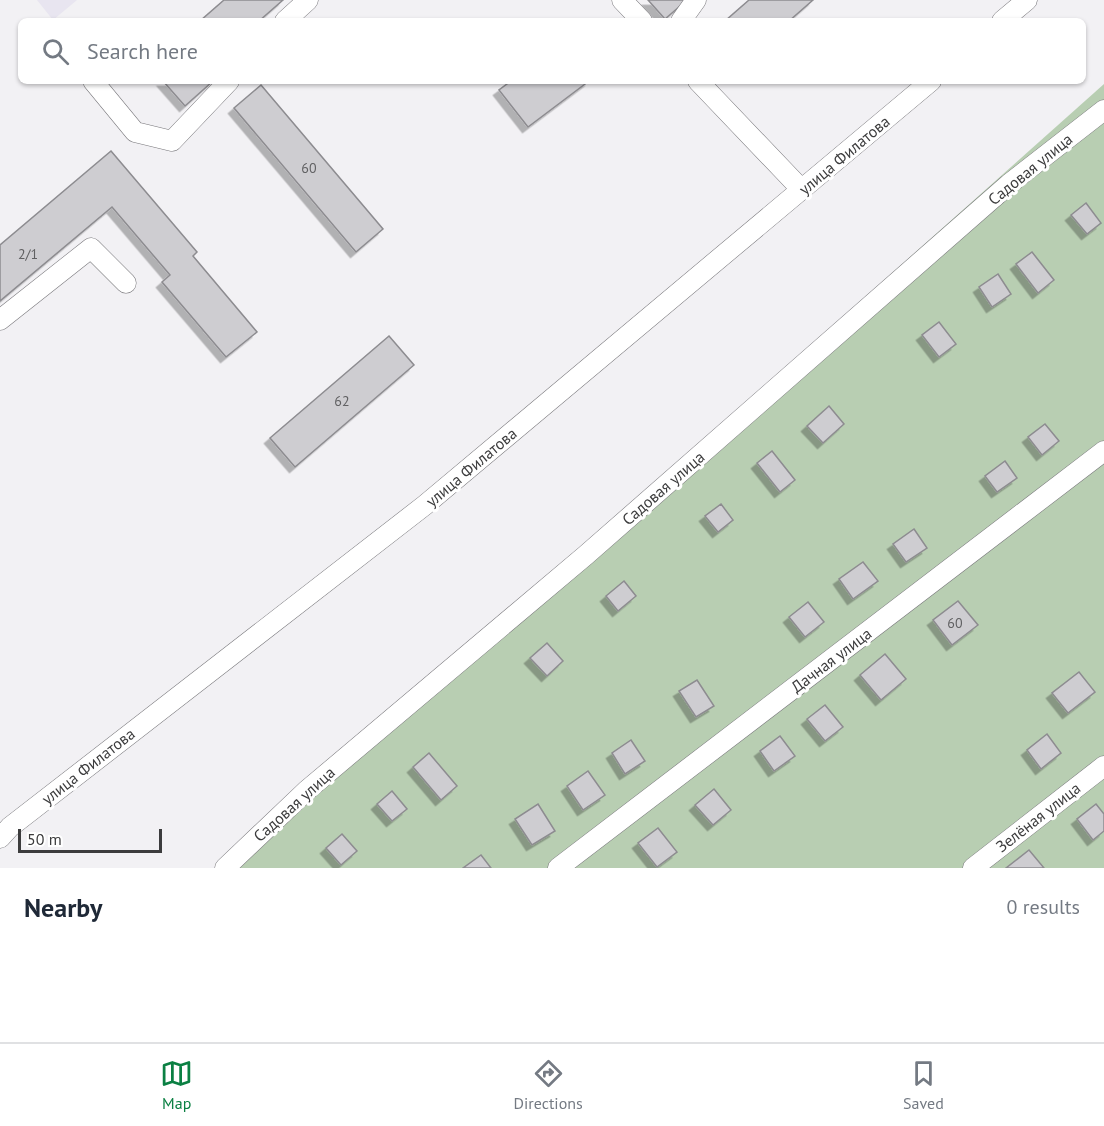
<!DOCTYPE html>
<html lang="en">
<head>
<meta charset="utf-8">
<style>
	body { margin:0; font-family:"PT Sans",sans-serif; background:#f2f2f3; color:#1f2937 }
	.scale { position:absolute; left:18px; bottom:15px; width:144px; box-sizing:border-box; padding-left:6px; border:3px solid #3c3c3d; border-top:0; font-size:16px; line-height:21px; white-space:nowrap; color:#3c3c3d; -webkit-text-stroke:4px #fff; paint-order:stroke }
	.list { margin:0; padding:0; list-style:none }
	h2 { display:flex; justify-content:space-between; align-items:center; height:78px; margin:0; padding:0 24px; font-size:26px }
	h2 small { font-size:20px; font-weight:400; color:#747a83 }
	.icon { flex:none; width:33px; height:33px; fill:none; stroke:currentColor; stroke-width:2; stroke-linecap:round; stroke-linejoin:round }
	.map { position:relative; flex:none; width:1104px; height:868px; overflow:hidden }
	.search { position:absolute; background:#fff; box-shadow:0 2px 4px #0004; left:18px; right:18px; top:18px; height:66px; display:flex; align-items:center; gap:15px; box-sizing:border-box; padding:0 21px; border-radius:9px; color:#747a83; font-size:22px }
	.sheet { height:174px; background:#fff }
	nav { display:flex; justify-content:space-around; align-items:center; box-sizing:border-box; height:84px; border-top:2px solid #e0e1e3; background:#fff; font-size:16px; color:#747a83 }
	nav a { display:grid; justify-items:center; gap:3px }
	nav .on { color:#0b8043 }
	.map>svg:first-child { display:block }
</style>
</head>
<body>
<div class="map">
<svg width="1104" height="868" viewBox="0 0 1104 868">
	<defs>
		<filter id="shadow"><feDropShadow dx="-5.5" dy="5.5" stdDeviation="0" flood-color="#0004"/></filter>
	</defs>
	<rect width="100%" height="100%" fill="#f2f1f4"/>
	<!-- built -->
	<polygon fill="#e8e5f0" points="37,0 77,0 53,20"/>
	<!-- green -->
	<polygon fill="#b8ceb2" points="1104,84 1104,868 225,868"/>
	<!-- building -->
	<g fill="#cecdd1" stroke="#8d8c90" stroke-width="1.5" filter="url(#shadow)">
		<polygon points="224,0 283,0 259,21 200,21"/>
		<polygon points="648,0 687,0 665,19"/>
		<polygon points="749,0 813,0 789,21 725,21"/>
		<polygon points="163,81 213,81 185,106"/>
		<polygon points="511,81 589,81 528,127 499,90"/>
		<polygon points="261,85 383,229 356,252 234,108"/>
		<polygon points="111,151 197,252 193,256 257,332 226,357 162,282 170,275 112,207 0,301 0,245"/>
		<polygon points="1086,203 1101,223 1087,234 1071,215"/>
		<polygon points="1032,252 1054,280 1038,293 1016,264"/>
		<polygon points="998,274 1011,294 992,307 979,287"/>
		<polygon points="939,322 956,344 939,357 922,335"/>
		<polygon points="389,336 414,365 295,467 270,438"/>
		<polygon points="829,406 844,424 823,443 807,426"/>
		<polygon points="1045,424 1059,441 1042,455 1028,437"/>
		<polygon points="772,451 795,480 780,492 757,463"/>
		<polygon points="1005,461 1017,478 997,492 985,476"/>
		<polygon points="721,504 733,520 718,532 705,516"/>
		<polygon points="914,529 927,548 906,562 893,544"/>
		<polygon points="863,562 878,581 853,599 839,579"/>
		<polygon points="624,581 636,596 618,611 606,596"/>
		<polygon points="958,601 978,625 952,645 933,620"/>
		<polygon points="808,602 824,622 805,637 789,617"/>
		<polygon points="547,643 563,661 547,676 530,658"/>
		<polygon points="885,654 906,679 881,700 860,675"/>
		<polygon points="1079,672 1095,692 1068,713 1052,693"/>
		<polygon points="697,680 714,706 696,717 679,691"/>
		<polygon points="825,705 843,727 825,741 807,719"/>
		<polygon points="1047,734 1061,753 1041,769 1027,750"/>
		<polygon points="780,736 795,756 774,771 760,751"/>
		<polygon points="631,740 645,761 625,774 612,753"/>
		<polygon points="429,753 457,786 441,800 413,767"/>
		<polygon points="588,771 605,795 583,810 567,786"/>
		<polygon points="714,789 731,810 713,825 695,805"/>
		<polygon points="392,791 407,809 392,821 377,804"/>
		<polygon points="538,804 555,831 532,845 515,819"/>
		<polygon points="1096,804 1104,814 1104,831 1093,840 1077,819"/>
		<polygon points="658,828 677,852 657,867 638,843"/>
		<polygon points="342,834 357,851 341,865 326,848"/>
		<polygon points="1029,850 1044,868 1006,868"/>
		<polygon points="481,855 491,868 463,868"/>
	</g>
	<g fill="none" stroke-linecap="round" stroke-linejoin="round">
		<!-- minor casing -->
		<g stroke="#78777b" stroke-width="21">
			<g id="minor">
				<polyline points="622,0 642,21"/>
				<polyline points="285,21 308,0"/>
				<polyline points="681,21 696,0"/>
				<polyline points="1002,21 1027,0"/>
				<polyline points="93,81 135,132 172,141 229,81"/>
				<polyline points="698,81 802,190"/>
				<polyline points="0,320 91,248 126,283"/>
				<polyline points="0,838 10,827 425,505 931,81"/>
				<polyline points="225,868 306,791 586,555 1009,184 1104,110"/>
				<polyline points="558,868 1104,451"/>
				<polyline points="973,868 1104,766"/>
			</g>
		</g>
		<!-- minor -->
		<use href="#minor" stroke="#fff" stroke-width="20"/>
	</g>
	<g text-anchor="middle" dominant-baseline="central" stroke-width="6" stroke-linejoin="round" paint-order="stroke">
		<!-- number labels -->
		<g font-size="14" fill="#606062">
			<text x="309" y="168">60</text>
			<text x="28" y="254">2/1</text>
			<text x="342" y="401">62</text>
			<text x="955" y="623">60</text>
		</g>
		<!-- street labels -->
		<g font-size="16" fill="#3c3c3d" stroke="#fff">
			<text transform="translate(844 155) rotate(-40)">улица Филатова</text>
			<text transform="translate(1030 169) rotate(-39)">Садовая улица</text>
			<text transform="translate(471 467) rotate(-40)">улица Филатова</text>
			<text transform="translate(663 488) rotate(-41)">Садовая улица</text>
			<text transform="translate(831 660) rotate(-37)">Дачная улица</text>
			<text transform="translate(88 766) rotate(-38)">улица Филатова</text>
			<text transform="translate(294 804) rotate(-42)">Садовая улица</text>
			<text transform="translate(1038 817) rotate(-38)">Зелёная улица</text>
		</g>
	</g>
</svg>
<div class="scale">50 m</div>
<div class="search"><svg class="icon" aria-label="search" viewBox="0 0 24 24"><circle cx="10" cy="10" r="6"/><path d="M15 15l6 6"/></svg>Search here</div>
</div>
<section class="sheet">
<h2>Nearby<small>0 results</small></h2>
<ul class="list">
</ul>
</section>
<nav>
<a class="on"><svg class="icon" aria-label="map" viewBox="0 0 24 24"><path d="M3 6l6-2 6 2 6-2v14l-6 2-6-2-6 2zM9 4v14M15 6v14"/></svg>Map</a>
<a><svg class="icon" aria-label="directions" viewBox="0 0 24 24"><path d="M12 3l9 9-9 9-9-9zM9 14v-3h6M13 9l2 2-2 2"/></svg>Directions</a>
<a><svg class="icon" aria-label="saved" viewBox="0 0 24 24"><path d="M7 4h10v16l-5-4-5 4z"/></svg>Saved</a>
</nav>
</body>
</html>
